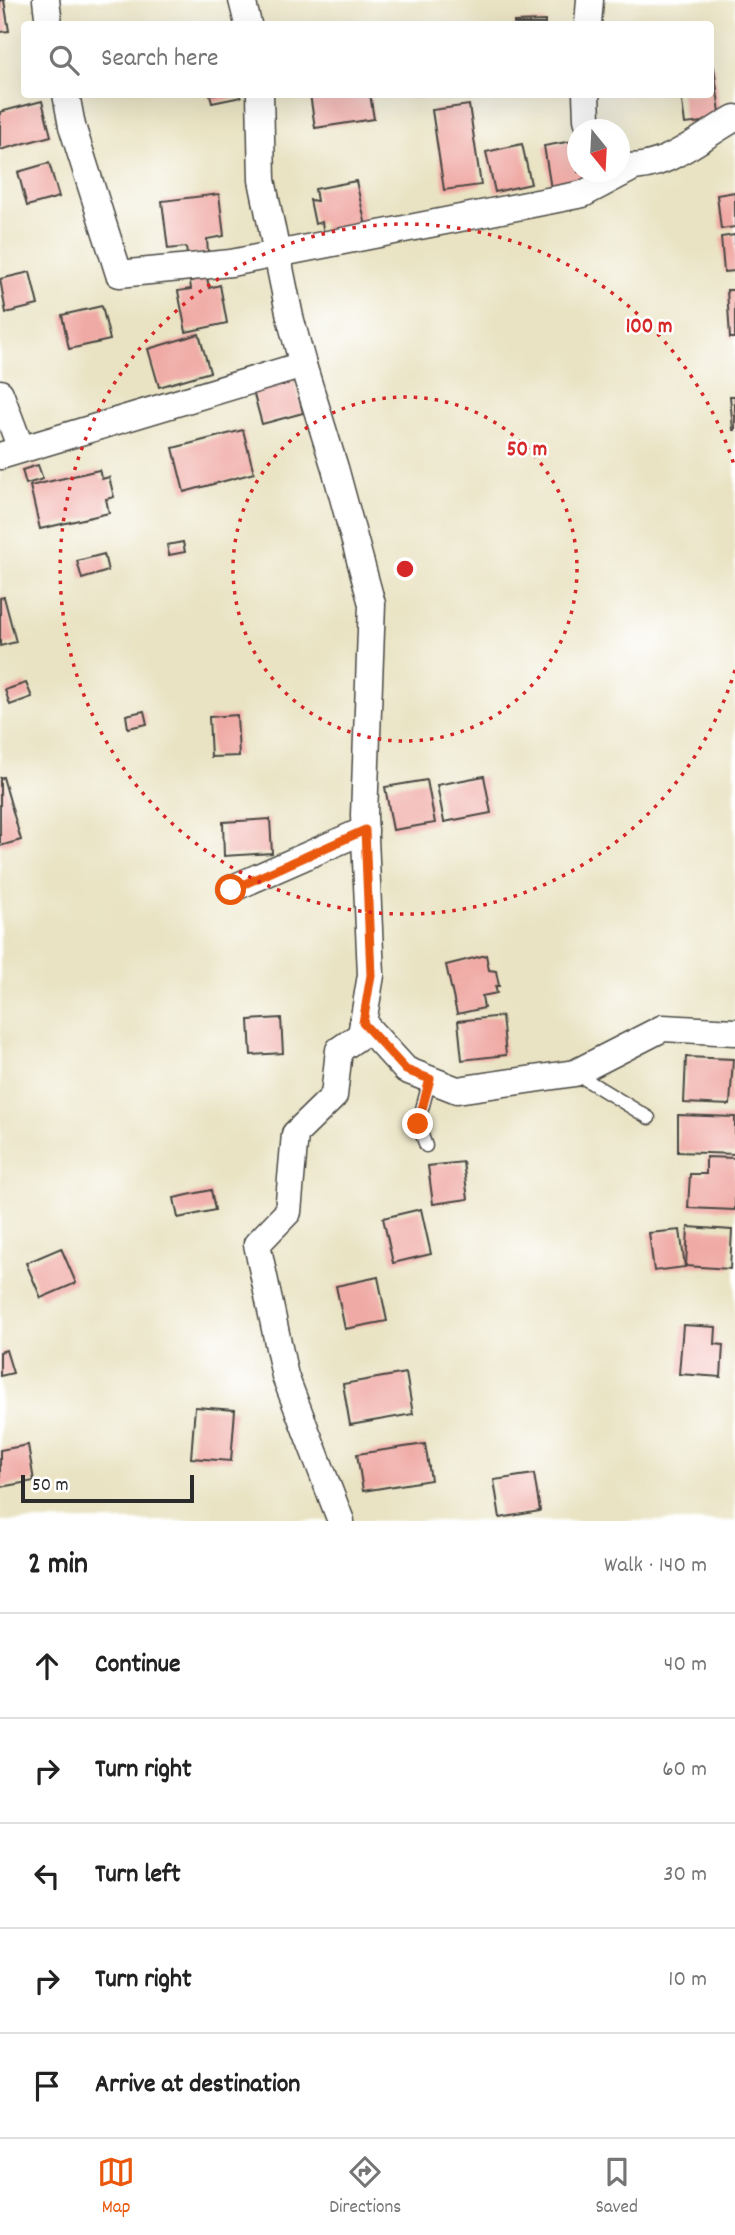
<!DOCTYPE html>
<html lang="en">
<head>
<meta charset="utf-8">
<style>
	body { margin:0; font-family:Dekko,sans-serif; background:#f6f6f6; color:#222 }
	.compass { position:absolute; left:567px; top:119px; width:63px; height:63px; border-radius:50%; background:#fff; box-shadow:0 7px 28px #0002; rotate:162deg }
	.scale { position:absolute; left:21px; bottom:18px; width:173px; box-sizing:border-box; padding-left:7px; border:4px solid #2b2b2b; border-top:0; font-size:19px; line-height:24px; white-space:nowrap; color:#2b2b2b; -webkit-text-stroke:5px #fff; paint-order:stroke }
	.stop { position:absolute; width:21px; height:21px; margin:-16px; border:5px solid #ea580c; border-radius:50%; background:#fff }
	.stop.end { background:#ea580c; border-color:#fff; box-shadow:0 2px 7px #0008 }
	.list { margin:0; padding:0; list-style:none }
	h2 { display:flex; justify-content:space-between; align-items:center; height:91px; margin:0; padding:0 28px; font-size:30px }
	h2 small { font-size:23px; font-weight:400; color:#767676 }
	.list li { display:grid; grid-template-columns:46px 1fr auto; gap:21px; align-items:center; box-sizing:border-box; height:105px; padding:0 28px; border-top:2px solid #e0e0e0 }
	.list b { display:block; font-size:26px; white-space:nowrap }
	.list em { font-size:23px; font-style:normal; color:#767676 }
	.icon { flex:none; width:38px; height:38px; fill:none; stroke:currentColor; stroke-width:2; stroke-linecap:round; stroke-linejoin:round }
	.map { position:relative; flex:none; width:735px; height:1521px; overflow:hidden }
	.search { position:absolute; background:#fff; box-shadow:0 7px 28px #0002; left:21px; right:21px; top:21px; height:77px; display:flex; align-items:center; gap:18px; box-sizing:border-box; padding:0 24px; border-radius:7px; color:#767676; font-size:26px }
	.sheet { height:616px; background:#fff }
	nav { display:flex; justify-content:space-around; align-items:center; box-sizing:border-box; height:98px; border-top:2px solid #e0e0e0; background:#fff; font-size:19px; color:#767676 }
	nav a { display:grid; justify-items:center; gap:4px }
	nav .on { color:#ea580c }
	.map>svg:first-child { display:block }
</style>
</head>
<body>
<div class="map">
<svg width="735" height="1521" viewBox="0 0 735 1521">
	<rect width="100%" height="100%" fill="#fff"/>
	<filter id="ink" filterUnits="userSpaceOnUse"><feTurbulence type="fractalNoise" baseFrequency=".0143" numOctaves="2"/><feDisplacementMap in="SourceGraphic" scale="14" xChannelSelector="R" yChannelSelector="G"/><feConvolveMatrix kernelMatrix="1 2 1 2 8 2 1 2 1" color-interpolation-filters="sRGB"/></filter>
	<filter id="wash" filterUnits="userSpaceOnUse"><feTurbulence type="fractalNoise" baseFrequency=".00686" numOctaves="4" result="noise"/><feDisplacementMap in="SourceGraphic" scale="28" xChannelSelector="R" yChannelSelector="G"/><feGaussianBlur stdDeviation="1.57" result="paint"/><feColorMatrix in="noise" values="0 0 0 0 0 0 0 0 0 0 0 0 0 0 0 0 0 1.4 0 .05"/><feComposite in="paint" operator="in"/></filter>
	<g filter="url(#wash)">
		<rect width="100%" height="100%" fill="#e9e3c3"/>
		<g id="blocks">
			<!-- building -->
			<g fill="#f0aaa5">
				<polygon points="0,0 4,0 9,31 0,32"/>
				<polygon points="545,21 545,24 514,24 514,22"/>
				<polygon points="710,67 714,67 721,120 685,124 681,94 710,94"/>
				<polygon points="210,94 240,94 241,97 212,103"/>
				<polygon points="310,94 370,94 374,119 315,128"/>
				<polygon points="42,101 51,136 0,150 0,112"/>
				<polygon points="469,105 481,185 444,190 432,110"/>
				<polygon points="578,140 578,172 588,172 590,182 551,189 544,146"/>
				<polygon points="522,144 531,184 495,192 486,152"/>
				<polygon points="49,163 59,197 27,206 18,172"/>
				<polygon points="356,181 366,226 324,235 322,222 315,224 310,200 317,201 315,189"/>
				<polygon points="735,192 735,227 721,229 717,195"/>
				<polygon points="219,194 224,236 207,239 208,253 187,255 186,247 168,249 162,201"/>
				<polygon points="735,235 735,271 724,272 721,237"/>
				<polygon points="30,272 38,305 6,313 0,279"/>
				<polygon points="207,277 209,288 220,285 227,323 186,332 178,291 191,289 190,281"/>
				<polygon points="727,290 735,290 735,338 730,338"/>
				<polygon points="102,306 110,340 69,349 62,315"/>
				<polygon points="199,334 210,372 159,387 148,349"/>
				<polygon points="293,374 303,413 262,424 253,391"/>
				<polygon points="730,396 735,396 735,430 733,430"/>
				<polygon points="243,430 254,473 184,492 173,448"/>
				<polygon points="38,465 43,479 26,484 22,470"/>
				<polygon points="99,470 102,479 109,477 114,497 106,499 109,513 40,529 30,486"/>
				<polygon points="183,542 185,552 169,555 167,545"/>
				<polygon points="104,554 108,571 82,579 77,561"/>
				<polygon points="4,597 16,642 0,646 0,598"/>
				<polygon points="26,683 32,697 10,705 5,690"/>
				<polygon points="144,711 147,724 128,728 126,715"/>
				<polygon points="237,715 239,756 211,757 209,717"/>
				<polygon points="484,776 491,813 444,822 437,785"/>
				<polygon points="3,777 21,840 0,846 0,778"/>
				<polygon points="427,780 435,823 393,830 385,787"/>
				<polygon points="270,819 272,853 224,856 223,822"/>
				<polygon points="486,955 489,970 496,971 499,986 495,986 497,993 482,996 484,1008 457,1014 446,965"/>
				<polygon points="502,1016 506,1055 462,1060 458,1021"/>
				<polygon points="281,1018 283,1053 251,1055 249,1020"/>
				<polygon points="686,1057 733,1059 730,1105 684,1103"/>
				<polygon points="678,1115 735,1117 735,1154 678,1152"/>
				<polygon points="706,1157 735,1158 735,1210 688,1208 690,1174 706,1174"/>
				<polygon points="463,1162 468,1199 433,1204 428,1166"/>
				<polygon points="211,1190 215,1210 178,1218 174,1198"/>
				<polygon points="421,1209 431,1254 393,1263 383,1218"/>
				<polygon points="688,1227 732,1230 730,1269 686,1266"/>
				<polygon points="680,1230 685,1267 654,1271 649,1233"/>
				<polygon points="61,1248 76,1283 41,1298 26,1263"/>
				<polygon points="378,1277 387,1321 345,1329 336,1286"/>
				<polygon points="683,1325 716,1327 715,1344 723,1345 721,1377 679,1374"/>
				<polygon points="6,1350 13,1373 0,1376 0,1352"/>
				<polygon points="406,1373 413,1414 350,1425 343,1384"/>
				<polygon points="195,1407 235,1410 231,1461 191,1458"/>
				<polygon points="425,1444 431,1480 363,1491 357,1454"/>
				<polygon points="28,1445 34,1481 0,1487 0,1450"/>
				<polygon points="534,1474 540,1511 500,1518 494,1480"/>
			</g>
		</g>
	</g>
	<g filter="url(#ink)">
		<use href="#blocks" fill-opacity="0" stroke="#484742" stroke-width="2"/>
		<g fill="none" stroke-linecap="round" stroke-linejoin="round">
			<!-- lane casing -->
			<g stroke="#484742" stroke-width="15">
				<g id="lane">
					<polyline points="575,1073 649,1118"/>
					<polyline points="426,1146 418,1124 430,1079"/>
				</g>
			</g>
			<!-- street casing -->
			<g stroke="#484742" stroke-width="29">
				<g id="street">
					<polyline points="46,0 49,24"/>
					<polyline points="242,0 248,24"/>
					<polyline points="588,24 590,0"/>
					<polyline points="66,94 72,126 119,274 231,263 583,194 632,168"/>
					<polyline points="586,94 587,119 590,130"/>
					<path d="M620,166C662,173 700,137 735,118"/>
					<polyline points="303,365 335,468 372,604 364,815 371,975 361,1035 339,1050 334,1096 295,1134 288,1212 257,1244 285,1376 341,1521"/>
					<polyline points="0,393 21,449"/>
					<polyline points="0,456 303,365 290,317 262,180 260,94"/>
					<polyline points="231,889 365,830"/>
					<polyline points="363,1023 406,1070 457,1090 575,1073 663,1028 735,1032"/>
				</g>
			</g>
			<!-- lane -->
			<use href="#lane" stroke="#fff" stroke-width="12"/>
			<!-- street -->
			<use href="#street" stroke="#fff" stroke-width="26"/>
		</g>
	</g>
	<g fill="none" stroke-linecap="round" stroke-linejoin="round" filter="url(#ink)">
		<!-- route -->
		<polyline stroke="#ea580c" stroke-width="9" points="231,890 365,830 371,975 363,1023 406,1070 430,1079 418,1124"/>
	</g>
	<!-- distance rings -->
	<g fill="none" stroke="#d62828" stroke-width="3.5" stroke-dasharray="3.5 7">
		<circle cx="405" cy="569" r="172"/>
		<path d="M735 670A345 345 0 1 1 735 468"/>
	</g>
	<circle cx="405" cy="569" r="10" fill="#d62828" stroke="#fff" stroke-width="3.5"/>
	<g font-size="21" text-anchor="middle" font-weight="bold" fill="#d62828" stroke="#fff" stroke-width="5" stroke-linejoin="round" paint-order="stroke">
		<text x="649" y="332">100 m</text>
		<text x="527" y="455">50 m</text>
	</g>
</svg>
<svg class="compass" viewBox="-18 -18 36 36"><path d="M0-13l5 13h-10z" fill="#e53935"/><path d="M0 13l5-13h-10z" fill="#767676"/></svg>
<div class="scale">50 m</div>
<div class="stop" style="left:231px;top:890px"></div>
<div class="stop end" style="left:418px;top:1124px"></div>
<div class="search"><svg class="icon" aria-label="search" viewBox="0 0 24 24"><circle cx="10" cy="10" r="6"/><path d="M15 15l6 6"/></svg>Search here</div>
</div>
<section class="sheet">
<h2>2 min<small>Walk · 140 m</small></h2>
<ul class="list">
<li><svg class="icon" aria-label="ahead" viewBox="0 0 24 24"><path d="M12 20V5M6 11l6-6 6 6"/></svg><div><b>Continue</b></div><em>40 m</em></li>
<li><svg class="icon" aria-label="right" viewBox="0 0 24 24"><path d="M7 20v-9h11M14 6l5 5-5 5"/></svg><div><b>Turn right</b></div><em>60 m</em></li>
<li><svg class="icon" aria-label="left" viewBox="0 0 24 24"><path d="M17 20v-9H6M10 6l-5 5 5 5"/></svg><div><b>Turn left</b></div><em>30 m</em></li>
<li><svg class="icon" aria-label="right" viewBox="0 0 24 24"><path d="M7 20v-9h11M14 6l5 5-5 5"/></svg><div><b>Turn right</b></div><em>10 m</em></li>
<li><svg class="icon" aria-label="arrive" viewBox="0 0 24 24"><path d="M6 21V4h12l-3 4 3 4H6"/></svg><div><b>Arrive at destination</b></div></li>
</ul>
</section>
<nav>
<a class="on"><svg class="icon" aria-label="map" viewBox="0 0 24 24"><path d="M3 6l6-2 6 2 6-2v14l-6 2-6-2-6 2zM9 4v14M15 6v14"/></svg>Map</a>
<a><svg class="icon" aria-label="directions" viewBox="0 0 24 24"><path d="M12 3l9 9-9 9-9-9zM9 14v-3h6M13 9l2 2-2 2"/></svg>Directions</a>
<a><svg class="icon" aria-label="saved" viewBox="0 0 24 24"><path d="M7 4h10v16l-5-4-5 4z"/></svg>Saved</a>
</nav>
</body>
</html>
